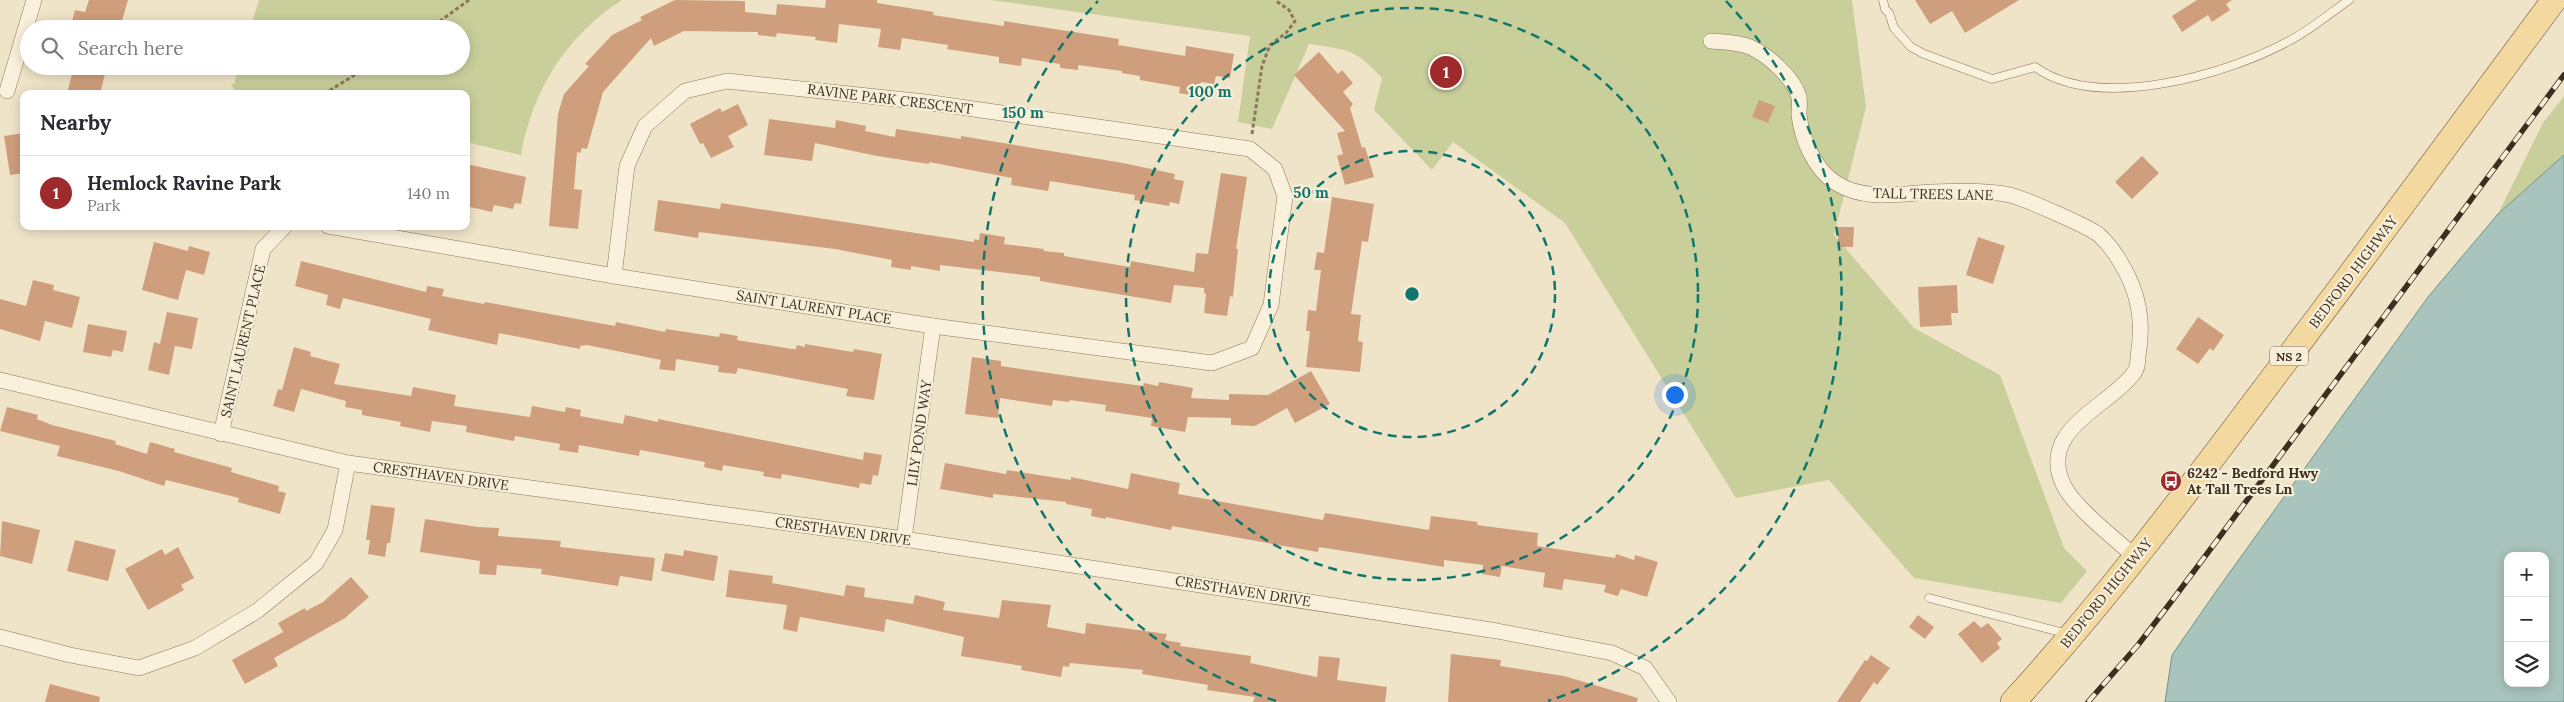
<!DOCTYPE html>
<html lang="en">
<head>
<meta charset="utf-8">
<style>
	body { margin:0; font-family:Lora,serif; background:#f2f2f3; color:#2b2b33 }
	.controls { position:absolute; right:15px; bottom:15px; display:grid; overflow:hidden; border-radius:10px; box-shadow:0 2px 12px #0003 }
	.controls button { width:45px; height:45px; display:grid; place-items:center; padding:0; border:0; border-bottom:1px solid #e1e1e2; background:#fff; color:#2b2b33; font:25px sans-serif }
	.you { position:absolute; left:1674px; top:394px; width:18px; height:18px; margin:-12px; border:4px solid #fff; border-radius:50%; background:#1a73e8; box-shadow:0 0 0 8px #1a73e833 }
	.badge { display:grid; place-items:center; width:32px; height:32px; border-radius:50%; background:#9e2a2b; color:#fff; font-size:16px; font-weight:700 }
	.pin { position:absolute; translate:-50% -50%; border:2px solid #fff; box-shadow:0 1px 5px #0006 }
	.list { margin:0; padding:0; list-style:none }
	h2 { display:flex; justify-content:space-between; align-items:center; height:65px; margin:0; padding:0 20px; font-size:21px }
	h2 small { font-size:16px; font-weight:400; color:#7c7c81 }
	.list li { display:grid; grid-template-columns:32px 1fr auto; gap:15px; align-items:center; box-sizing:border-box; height:75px; padding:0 20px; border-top:1px solid #e1e1e2 }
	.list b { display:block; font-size:19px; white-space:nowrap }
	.list p { margin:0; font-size:16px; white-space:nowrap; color:#7c7c81 }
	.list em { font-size:16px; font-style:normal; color:#7c7c81 }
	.icon { flex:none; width:28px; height:28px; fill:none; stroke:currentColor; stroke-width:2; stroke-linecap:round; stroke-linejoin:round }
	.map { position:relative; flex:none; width:2564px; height:702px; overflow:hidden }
	.search { position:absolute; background:#fff; box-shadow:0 2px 12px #0003; left:20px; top:20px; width:450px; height:55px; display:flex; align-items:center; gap:12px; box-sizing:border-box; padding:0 18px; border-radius:28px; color:#7c7c81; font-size:19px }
	.panel { position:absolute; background:#fff; box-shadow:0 2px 12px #0003; left:20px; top:90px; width:450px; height:140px; border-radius:10px }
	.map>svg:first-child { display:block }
</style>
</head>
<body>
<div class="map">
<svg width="2564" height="702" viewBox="0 0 2564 702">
	<rect width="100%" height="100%" fill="#f0e4c8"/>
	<!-- green -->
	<g fill="#c9cf9b">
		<path d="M259,0H622C566,36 532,91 521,155L466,142V94H237L231,84H234L239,66H461V29H250Z"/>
		<path d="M991,0H1852L1866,107L1834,235L1914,328L2000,375L2064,548L2087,571L2061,603L1914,578L1829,480L1736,498L1565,223L1453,142L1432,170L1374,110L1382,78C1354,48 1349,50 1309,44L1272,129L1238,122L1250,36Z"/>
		<polygon points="2564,96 2564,155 2498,214 2543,123"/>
	</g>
	<!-- water -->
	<path fill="#a9c4bc" stroke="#6f938a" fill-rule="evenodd" d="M2564,155V702H2165L2172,655L2217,590L2428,297L2498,214ZM2508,556H2545V683H2508Z"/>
	<!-- building -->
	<g fill="#cf9f7d">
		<polygon points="89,0 128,0 121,24 105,20 103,29 70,29 75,10 85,12"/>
		<polygon points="675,0 745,1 745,12 776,15 777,4 825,8 826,0 877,0 877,3 934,12 933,15 1004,26 1004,21 1119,39 1118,45 1185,56 1186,46 1234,54 1230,78 1216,76 1214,84 1201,82 1199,97 1179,93 1180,87 1140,80 1140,76 1122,73 1122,71 1078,65 1078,70 1060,68 1060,64 1022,58 1021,66 999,63 999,57 947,49 948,45 902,38 900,50 878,47 881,29 839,24 837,43 815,40 816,37 777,33 776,37 758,35 758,32 684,31 654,46 651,38 603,92 587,149 582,148 580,153 577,152 574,189 582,190 578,229 549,226 558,114 564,94 589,66 585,64 612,35 642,20 640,17"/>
		<polygon points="1915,0 2019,0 1965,33 1952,11 1930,24"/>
		<polygon points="2197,0 2232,0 2226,4 2230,10 2212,22 2208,15 2182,32 2172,16"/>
		<polygon points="1319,52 1338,74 1342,70 1353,83 1343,92 1353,104 1350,108 1362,148 1365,147 1374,177 1345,185 1337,156 1343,154 1337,133 1345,131 1294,75"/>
		<polygon points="74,66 107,66 100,94 67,94"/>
		<polygon points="1759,100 1775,106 1768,123 1752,117"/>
		<polygon points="738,104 748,125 728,136 734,147 711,158 703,143 700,144 690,124 720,108 722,112"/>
		<polygon points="769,119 835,128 836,120 866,126 865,131 895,137 896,129 961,139 961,136 1123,163 1175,174 1174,179 1184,181 1179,204 1170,202 1169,206 1134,200 1135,195 1050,181 1048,191 1011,185 1012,178 929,162 929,164 877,156 815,143 812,161 764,155"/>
		<polygon points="24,133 24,173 10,175 4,136"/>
		<polygon points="2142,156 2159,173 2132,199 2115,182"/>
		<polygon points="466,164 526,177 521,204 515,203 513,209 494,205 492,212 466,206"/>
		<polygon points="1221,173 1247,177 1236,249 1238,249 1233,297 1230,296 1227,316 1204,313 1206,294 1204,293 1204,288 1174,285 1171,303 1040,281 1040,277 940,265 940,271 911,266 911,270 891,267 892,260 835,249 699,232 698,238 654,231 658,200 720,209 721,203 974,242 974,239 979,240 980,233 1005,237 1004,244 1044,249 1044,251 1064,253 1064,256 1130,267 1131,261 1194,272 1196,253 1208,254"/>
		<polygon points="1332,197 1374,204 1368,242 1362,241 1351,314 1361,315 1358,341 1363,342 1360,372 1306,367 1310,331 1306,331 1308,310 1316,311 1321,270 1314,270 1317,252 1324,253"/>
		<polygon points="1838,227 1854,227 1853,247 1838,247"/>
		<polygon points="1978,237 2005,246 1993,284 1966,275"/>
		<polygon points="154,242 188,251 189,246 210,252 204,275 186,270 178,300 142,290"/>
		<polygon points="301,261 426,292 427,286 444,289 442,296 484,304 485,302 615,326 616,322 665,332 666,329 719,337 720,333 738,336 737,340 792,349 796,349 797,345 805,347 805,344 853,352 854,349 882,354 874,400 846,396 848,389 738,368 736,374 718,372 719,366 676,359 675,371 659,369 661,360 587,345 580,346 580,349 499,333 497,345 428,330 431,319 343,298 340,309 326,305 328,295 295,286"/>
		<polygon points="33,280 54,285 53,290 80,297 72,328 45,321 40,341 0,329 0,299 26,306"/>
		<polygon points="1957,285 1958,313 1951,313 1952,325 1920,327 1918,287"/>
		<polygon points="167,312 198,318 192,349 175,346 169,375 148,370 154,342 160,344"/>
		<polygon points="2198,317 2224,335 2213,351 2210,348 2198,364 2176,349"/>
		<polygon points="88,324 127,331 123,352 113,350 111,357 83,352"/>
		<polygon points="294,347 311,352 310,356 340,364 334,384 411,396 413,387 456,395 454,406 530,417 532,406 565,412 566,407 581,410 580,416 623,424 625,415 658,422 658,419 863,460 864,452 882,455 878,476 873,475 871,485 860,483 859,488 782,474 781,479 763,476 764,472 723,465 722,471 704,467 705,462 640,450 639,456 579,445 578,453 559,450 560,444 515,436 514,441 466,432 467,426 432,421 430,432 400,426 401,422 362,415 362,410 345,407 346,401 301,389 294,412 273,406 278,389 282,390"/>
		<polygon points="972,357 1001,361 1001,366 1083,378 1143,386 1144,383 1158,386 1159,382 1193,388 1191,398 1229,400 1229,394 1268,395 1311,371 1330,404 1295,423 1287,408 1255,426 1231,425 1231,418 1188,417 1185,432 1151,426 1152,418 1105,411 1106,405 1070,400 1069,402 1053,400 1052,406 1000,398 998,418 965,414"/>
		<polygon points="7,407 38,415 37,419 52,425 116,441 115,444 147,454 150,442 175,449 174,452 232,468 231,472 279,486 278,491 286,493 280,514 238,502 239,498 166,480 164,486 119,471 57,456 60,446 0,431"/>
		<polygon points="945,463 1006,474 1007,470 1071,480 1071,477 1128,489 1131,473 1180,483 1178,494 1323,520 1325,513 1429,530 1431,516 1478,522 1477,525 1538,533 1537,546 1615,558 1616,554 1634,560 1635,555 1658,562 1647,597 1621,589 1618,596 1604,592 1606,585 1564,579 1562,590 1543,587 1545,573 1502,566 1500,577 1482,574 1483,565 1444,560 1444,567 1319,547 1318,552 1172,526 1171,530 1106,517 1106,519 1091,516 1092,509 1066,504 1066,502 993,494 993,498 940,489"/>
		<polygon points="371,505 395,508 390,543 387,543 385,557 368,554 370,540 366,540"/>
		<polygon points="425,519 478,527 499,528 498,536 561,541 560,547 655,558 652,581 620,576 618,586 541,574 542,569 497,565 496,575 479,574 480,561 420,552"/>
		<polygon points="2,521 40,530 32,564 0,556"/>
		<polygon points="75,540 116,550 108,581 67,571"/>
		<polygon points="178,547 194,578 181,585 184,590 148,610 125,569 162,549 165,555"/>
		<polygon points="684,550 718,556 714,581 661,571 665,553 683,556"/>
		<polygon points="729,570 773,576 772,583 844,596 846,585 865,588 864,597 913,604 915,595 945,602 943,610 999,618 1002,600 1051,605 1047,627 1085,634 1086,623 1167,634 1165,640 1181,643 1180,646 1251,656 1250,663 1317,677 1319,656 1340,658 1337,680 1387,687 1385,702 1253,702 1255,697 1207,690 1208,685 1142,674 1143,670 1070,663 1069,667 1063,666 1061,677 1021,670 1022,666 961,656 964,637 886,619 884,632 800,617 797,632 783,629 787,605 726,597"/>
		<polygon points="351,577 369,597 345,618 274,658 278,666 245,684 232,660 283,632 278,623 305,608 306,611 323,602"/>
		<polygon points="1918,615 1934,627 1925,639 1909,627"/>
		<polygon points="1974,621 1981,628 1988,623 2002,639 1997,643 2000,648 1982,663 1958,634"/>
		<polygon points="1451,654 1501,660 1500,666 1564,676 1638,698 1637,702 1448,702"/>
		<polygon points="1871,655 1890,668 1877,685 1874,682 1860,702 1837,702 1865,660 1867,661"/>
		<polygon points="50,684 100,697 99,702 45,702"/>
	</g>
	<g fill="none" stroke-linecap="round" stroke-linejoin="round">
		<!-- service casing -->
		<g stroke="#8d765c" stroke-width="9">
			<g id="service">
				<path d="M1883,0L1885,9L1889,13L1894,28L1911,47L1924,54L1992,79L2035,67C2098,112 2226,75 2289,41C2310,30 2329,14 2349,0"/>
				<polyline points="1929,598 2068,634"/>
			</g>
		</g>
		<!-- minor casing -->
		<g stroke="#8d765c" stroke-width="16">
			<g id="minor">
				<path d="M1711,41C1724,42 1738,42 1750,47C1768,55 1794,78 1799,97C1800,102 1799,109 1799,115C1802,139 1814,169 1836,183C1864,201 1899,194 1931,192C1956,191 1986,190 2010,195C2023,198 2090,227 2099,235C2108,243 2115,253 2121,263C2139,293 2144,322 2138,356C2138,361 2137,369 2134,373C2109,407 2036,430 2064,486C2076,509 2117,540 2136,558"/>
				<polyline points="7,91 34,0"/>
				<polyline points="328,226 614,276 933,326 1212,363 1252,348 1271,305 1285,196 1275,169 1250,149 925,102 727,81 685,91 645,126 627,166 614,276"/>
				<polyline points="0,380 348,463 904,539 1497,631 1612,653 1645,668 1669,702"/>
				<polyline points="221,434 263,249 285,226"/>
				<polyline points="904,539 933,326"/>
				<polyline points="0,637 70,655 139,668 195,648 257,611 316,563 335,530 348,463"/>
			</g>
		</g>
		<!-- primary casing -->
		<g stroke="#5b4430" stroke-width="26">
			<path id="primary" d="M2013,702C2105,601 2187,492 2269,383C2365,256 2460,128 2554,0"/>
		</g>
		<!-- path -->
		<g stroke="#8d765c" stroke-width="3" stroke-dasharray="4 2.5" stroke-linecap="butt">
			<polyline points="429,29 469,0"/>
			<polyline points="324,94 369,66"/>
			<polyline points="1252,134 1262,66 1270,45 1286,33 1295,21 1289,10 1275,0"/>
		</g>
		<!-- service -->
		<use href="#service" stroke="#faf1dc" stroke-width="8"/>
		<!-- minor -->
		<use href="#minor" stroke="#faf1dc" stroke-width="15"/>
		<!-- primary -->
		<use href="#primary" stroke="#f3d9a0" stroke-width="25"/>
		<!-- rail casing -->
		<g stroke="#3d2e20" stroke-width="5.5">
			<polyline id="rail" points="2088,702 2138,645 2174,598 2564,75"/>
		</g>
		<!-- rail -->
		<use href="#rail" stroke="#f7eed8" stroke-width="4" stroke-dasharray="11" stroke-linecap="butt"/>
	</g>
	<!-- distance rings -->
	<g fill="none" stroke="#0f766e" stroke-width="2.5" stroke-dasharray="9 6">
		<circle cx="1412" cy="294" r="143"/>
		<circle cx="1412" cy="294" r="286"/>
		<path d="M1276 701A429 429 0 0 1 1098 1M1726 1A429 429 0 0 1 1548 701"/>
	</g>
	<!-- icons -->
	<defs>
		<g id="bus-disc" transform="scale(1.125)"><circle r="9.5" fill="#9e2a2b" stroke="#f7eed8"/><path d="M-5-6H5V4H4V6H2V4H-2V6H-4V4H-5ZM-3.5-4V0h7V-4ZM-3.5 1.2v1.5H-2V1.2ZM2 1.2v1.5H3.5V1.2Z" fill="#fff"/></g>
	</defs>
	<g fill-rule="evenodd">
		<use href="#bus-disc" x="2171" y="481"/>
	</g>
	<g text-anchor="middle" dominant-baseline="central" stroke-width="4.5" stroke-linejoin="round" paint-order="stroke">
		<!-- shield labels -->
		<rect fill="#f7eed8" stroke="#756857" stroke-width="1" x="2270" y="346.5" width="38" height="19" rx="4"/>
		<g font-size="12" font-weight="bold" fill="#3d2e20">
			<text x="2289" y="356">NS 2</text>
		</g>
		<!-- street labels -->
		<g font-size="14" fill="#3d2e20" stroke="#f7eed8">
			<text transform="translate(890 99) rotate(7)">RAVINE PARK CRESCENT</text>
			<text transform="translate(1933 194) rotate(1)">TALL TREES LANE</text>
			<text transform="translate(2353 272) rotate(-53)">BEDFORD HIGHWAY</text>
			<text transform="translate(814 307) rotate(9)">SAINT LAURENT PLACE</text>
			<text transform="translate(243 341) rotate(-77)">SAINT LAURENT PLACE</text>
			<text transform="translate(919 433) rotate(-82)">LILY POND WAY</text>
			<text transform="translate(441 476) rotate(8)">CRESTHAVEN DRIVE</text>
			<text transform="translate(843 531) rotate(8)">CRESTHAVEN DRIVE</text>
			<text transform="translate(1243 591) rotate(9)">CRESTHAVEN DRIVE</text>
			<text transform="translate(2106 593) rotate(-51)">BEDFORD HIGHWAY</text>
		</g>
		<!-- poi labels -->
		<g font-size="14" font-weight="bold" fill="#3d2e20" stroke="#f7eed8" text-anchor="start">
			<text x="2187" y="473">6242 - Bedford Hwy<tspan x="2187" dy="16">At Tall Trees Ln</tspan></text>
		</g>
	</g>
	<circle cx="1412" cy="294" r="8" fill="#0f766e" stroke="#f7eed8" stroke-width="2.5"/>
	<g font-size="15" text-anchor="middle" font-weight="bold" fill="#0f766e" stroke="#f7eed8" stroke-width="4.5" stroke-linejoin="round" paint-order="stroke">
		<text x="1210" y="97">100 m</text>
		<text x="1023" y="118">150 m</text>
		<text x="1311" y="198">50 m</text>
	</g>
</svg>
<div class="controls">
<button>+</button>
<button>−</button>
<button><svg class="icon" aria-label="layers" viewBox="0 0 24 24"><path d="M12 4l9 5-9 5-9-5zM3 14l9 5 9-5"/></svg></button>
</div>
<div class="you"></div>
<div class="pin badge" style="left:1446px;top:72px">1</div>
<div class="search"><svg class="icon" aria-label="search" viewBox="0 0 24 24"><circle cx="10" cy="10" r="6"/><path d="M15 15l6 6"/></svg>Search here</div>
<section class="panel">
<h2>Nearby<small></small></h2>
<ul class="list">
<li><span class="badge">1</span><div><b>Hemlock Ravine Park</b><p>Park</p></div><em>140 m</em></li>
</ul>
</section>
</div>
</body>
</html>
